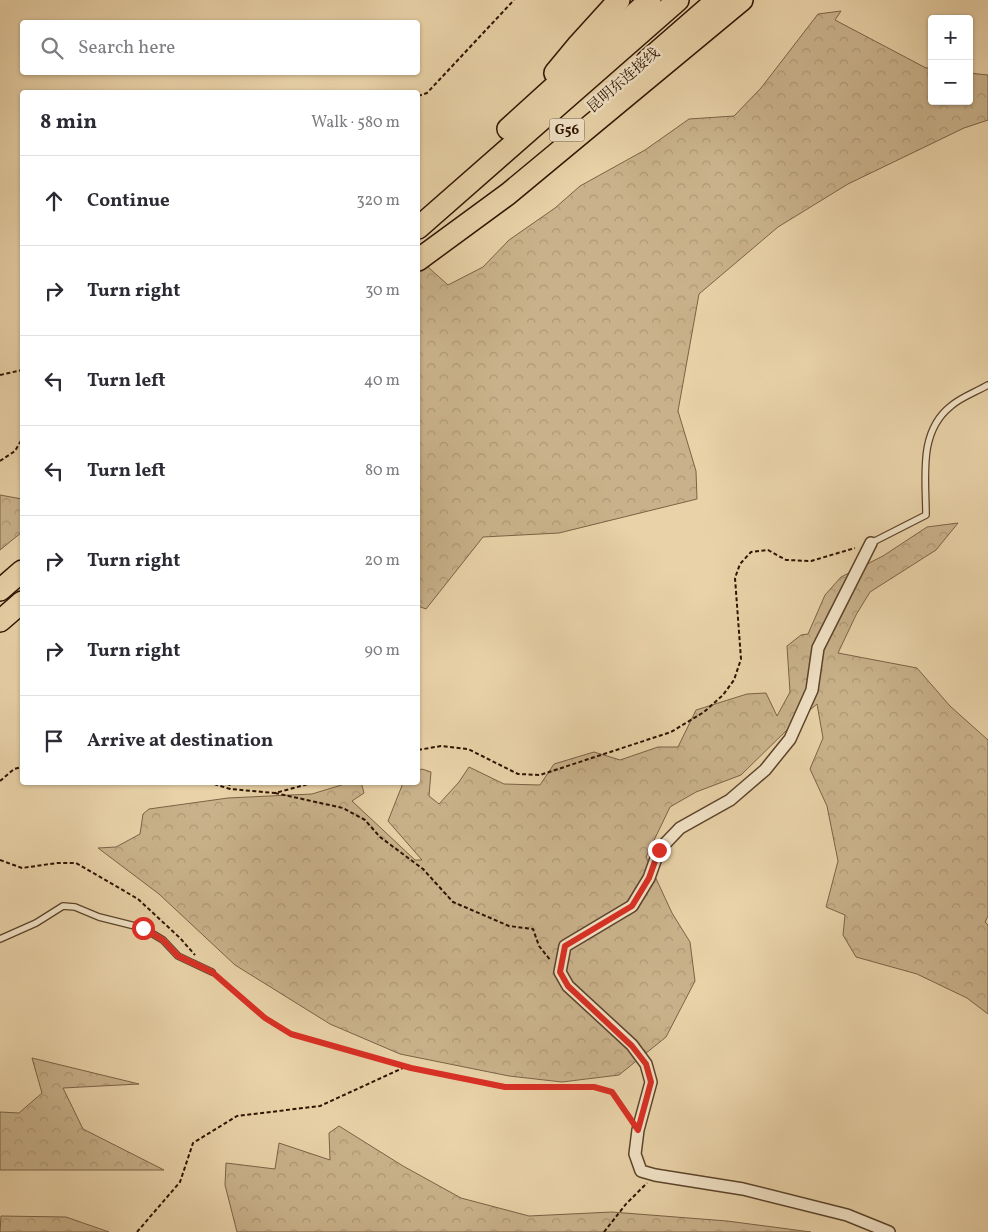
<!DOCTYPE html>
<html lang="en">
<head>
<meta charset="utf-8">
<style>
	body { margin:0; font-family:Vollkorn,"Noto Serif SC",serif; background:#f7f7f7; color:#2b2b33 }
	.controls { position:absolute; right:15px; top:15px; display:grid; overflow:hidden; border-radius:5px; box-shadow:0 1px 4px #0004 }
	.controls button { width:45px; height:45px; display:grid; place-items:center; padding:0; border:0; border-bottom:1px solid #e1e1e2; background:#fff; color:#2b2b33; font:25px sans-serif }
	.stop { position:absolute; width:15px; height:15px; margin:-11px; border:4px solid #d93025; border-radius:50%; background:#fff }
	.stop.end { background:#d93025; border-color:#fff; box-shadow:0 1px 5px #0008 }
	.list { margin:0; padding:0; list-style:none }
	h2 { display:flex; justify-content:space-between; align-items:center; height:65px; margin:0; padding:0 20px; font-size:21px }
	h2 small { font-size:16px; font-weight:400; color:#7c7c81 }
	.list li { display:grid; grid-template-columns:32px 1fr auto; gap:15px; align-items:center; box-sizing:border-box; height:90px; padding:0 20px; border-top:1px solid #e1e1e2 }
	.list b { display:block; font-size:19px; white-space:nowrap }
	.list em { font-size:16px; font-style:normal; color:#7c7c81 }
	.icon { flex:none; width:28px; height:28px; fill:none; stroke:currentColor; stroke-width:2; stroke-linecap:round; stroke-linejoin:round }
	.map { position:relative; flex:none; width:988px; height:1232px; overflow:hidden }
	.search { position:absolute; background:#fff; box-shadow:0 1px 4px #0004; left:20px; top:20px; width:400px; height:55px; display:flex; align-items:center; gap:12px; box-sizing:border-box; padding:0 18px; border-radius:5px; color:#7c7c81; font-size:19px }
	.panel { position:absolute; background:#fff; box-shadow:0 1px 4px #0004; left:20px; top:90px; width:400px; height:695px; border-radius:5px }
	.map>svg:first-child { display:block }
</style>
</head>
<body>
<div class="map">
<svg width="988" height="1232" viewBox="0 0 988 1232">
	<defs>
		<pattern id="forest-crowns" width="20" height="18" patternUnits="userSpaceOnUse" patternTransform="scale(1.25)"><rect width="20" height="18" fill="#c9b28b"/><path d="M2 6a3 3 0 1 1 6 0M12 15a3 3 0 1 1 6 0" fill="none" stroke="#ad9876"/></pattern>
	</defs>
	<rect width="100%" height="100%" fill="#e9d2a8"/>
	<filter id="stains"><feTurbulence type="fractalNoise" baseFrequency=".004" numOctaves="4"/><feColorMatrix values="0 0 0 0 .2 0 0 0 0 .09 0 0 0 0 .02 0 0 0 .5 -.17"/></filter>
	<radialGradient id="worn" r=".72"><stop offset=".6" stop-color="#630" stop-opacity="0"/><stop offset="1" stop-color="#630" stop-opacity=".3"/></radialGradient>
	<!-- forest -->
	<g fill="url(#forest-crowns)" stroke="#7b6246">
		<polygon points="841,11 835,20 926,68 932,68 932,101 969,101 969,73 988,75 988,120 964,128 848,184 778,227 699,294 678,411 696,471 697,499 559,533 483,537 426,609 418,606 418,258 448,285 483,267 509,240 555,208 580,186 645,150 689,119 734,116 761,88 818,14"/>
		<polygon points="0,495 22,499 22,532 0,550"/>
		<polygon points="958,523 936,550 870,592 856,615 838,653 917,668 950,706 988,740 988,916 985,922 988,925 988,1014 967,998 917,974 856,957 843,935 845,915 826,907 838,861 827,806 810,769 823,738 817,704 789,728 741,775 696,792 670,807 646,857 672,913 690,942 695,981 666,1037 619,1075 562,1082 509,1076 400,1054 330,1024 235,965 159,894 98,848 116,847 140,834 143,814 149,809 228,798 312,794 348,783 361,782 364,793 352,801 415,860 422,860 388,821 403,783 418,782 418,771 422,769 431,772 429,796 439,804 459,782 469,767 504,784 540,785 554,764 594,752 620,760 658,747 678,747 696,710 747,694 766,693 777,716 790,692 787,646 801,635 808,634 825,595 841,577 883,556 927,527"/>
		<polygon points="32,1058 139,1084 63,1088 83,1129 164,1170 0,1170 0,1112 19,1113 42,1093"/>
		<polygon points="339,1126 403,1166 461,1198 529,1216 612,1212 727,1221 811,1232 237,1232 225,1185 226,1163 275,1169 279,1143 330,1160 329,1133"/>
		<polygon points="1,1216 66,1217 109,1232 0,1232"/>
	</g>
	<g fill="none" stroke-linecap="round" stroke-linejoin="round">
		<!-- service casing -->
		<g stroke="#5c432a" stroke-width="8">
			<g id="service">
				<path d="M871,543L926,515C926,477 918,432 951,406C961,397 976,392 988,385"/>
				<polyline points="0,939 36,923 63,906 75,907 99,917 143,928 163,940 178,956 212,972"/>
			</g>
		</g>
		<!-- minor casing -->
		<g stroke="#5c432a" stroke-width="14">
			<polyline id="minor" points="871,543 818,648 812,690 790,739 765,770 730,800 680,828 659,850 649,878 632,906 565,946 560,972 568,986 632,1045 646,1064 651,1082 638,1130 635,1154 641,1171 655,1175 743,1189 847,1215 889,1232"/>
		</g>
		<!-- motorway casing -->
		<g stroke="#2d1300" stroke-width="24">
			<g id="motorway">
				<polyline points="647,61 717,0"/>
				<polyline points="555,73 579,44 619,0"/>
				<polyline points="508,129 650,0"/>
				<polyline points="418,228 678,0"/>
				<polyline points="418,260 508,194 742,0"/>
				<polyline points="0,590 22,571"/>
				<polyline points="0,621 22,602"/>
			</g>
		</g>
		<!-- path -->
		<g stroke="#2d1300" stroke-width="2" stroke-dasharray="4 2.5" stroke-linecap="butt">
			<polyline points="418,96 427,93 514,0"/>
			<polyline points="0,375 22,370"/>
			<polyline points="0,461 15,451 22,439"/>
			<polyline points="418,750 441,746 468,749 518,774 540,775 671,732 704,712 723,695 734,680 741,659 735,578 740,564 751,552 768,550 786,560 811,561 855,548"/>
			<polyline points="0,781 14,769 22,767"/>
			<polyline points="208,782 230,789 275,793 316,782"/>
			<polyline points="229,782 230,789"/>
			<polyline points="275,793 343,808 365,820 380,837 423,869 453,902 509,926 533,929 539,946 551,961"/>
			<polyline points="0,860 22,868 57,863 76,863 138,899 180,938 195,955"/>
			<polyline points="218,978 265,1018 291,1034 411,1068 505,1087 594,1087 612,1092 630,1118"/>
			<polyline points="137,1232 180,1182 193,1143 237,1116 320,1106 405,1067"/>
			<polyline points="604,1232 626,1204 647,1183"/>
		</g>
		<!-- service -->
		<use href="#service" stroke="#f1e2c6" stroke-width="5.5"/>
		<!-- minor -->
		<use href="#minor" stroke="#f1e2c6" stroke-width="11"/>
		<!-- motorway -->
		<use href="#motorway" stroke="#e9d2a8" stroke-width="21"/>
	</g>
	<g fill="none" stroke-linecap="round" stroke-linejoin="round">
		<!-- route -->
		<polyline stroke="#d93025" stroke-width="6" points="143,928 163,940 178,956 212,972 265,1018 291,1034 411,1068 505,1087 594,1087 612,1092 638,1130 651,1082 646,1064 632,1046 568,986 560,972 565,946 632,906 649,878 659,850"/>
	</g>
	<g text-anchor="middle" dominant-baseline="central" stroke-width="5" stroke-linejoin="round" paint-order="stroke">
		<!-- shield labels -->
		<rect fill="#f1e2c6" stroke="#68513b" stroke-width="1" x="549.5" y="118.5" width="35" height="23" rx="4"/>
		<g font-size="14" font-weight="bold" fill="#2d1300">
			<text x="567" y="130">G56</text>
		</g>
		<!-- street labels -->
		<g font-size="15" fill="#2d1300" stroke="#f1e2c6">
			<text transform="translate(624 81) rotate(-41)">昆明东连接线</text>
		</g>
	</g>
	<rect width="100%" height="100%" filter="url(#stains)"/>
	<rect width="100%" height="100%" fill="url(#worn)"/>
</svg>
<div class="controls">
<button>+</button>
<button>−</button>
</div>
<div class="stop" style="left:143px;top:928px"></div>
<div class="stop end" style="left:659px;top:850px"></div>
<div class="search"><svg class="icon" aria-label="search" viewBox="0 0 24 24"><circle cx="10" cy="10" r="6"/><path d="M15 15l6 6"/></svg>Search here</div>
<section class="panel">
<h2>8 min<small>Walk · 580 m</small></h2>
<ul class="list">
<li><svg class="icon" aria-label="ahead" viewBox="0 0 24 24"><path d="M12 20V5M6 11l6-6 6 6"/></svg><div><b>Continue</b></div><em>320 m</em></li>
<li><svg class="icon" aria-label="right" viewBox="0 0 24 24"><path d="M7 20v-9h11M14 6l5 5-5 5"/></svg><div><b>Turn right</b></div><em>30 m</em></li>
<li><svg class="icon" aria-label="left" viewBox="0 0 24 24"><path d="M17 20v-9H6M10 6l-5 5 5 5"/></svg><div><b>Turn left</b></div><em>40 m</em></li>
<li><svg class="icon" aria-label="left" viewBox="0 0 24 24"><path d="M17 20v-9H6M10 6l-5 5 5 5"/></svg><div><b>Turn left</b></div><em>80 m</em></li>
<li><svg class="icon" aria-label="right" viewBox="0 0 24 24"><path d="M7 20v-9h11M14 6l5 5-5 5"/></svg><div><b>Turn right</b></div><em>20 m</em></li>
<li><svg class="icon" aria-label="right" viewBox="0 0 24 24"><path d="M7 20v-9h11M14 6l5 5-5 5"/></svg><div><b>Turn right</b></div><em>90 m</em></li>
<li><svg class="icon" aria-label="arrive" viewBox="0 0 24 24"><path d="M6 21V4h12l-3 4 3 4H6"/></svg><div><b>Arrive at destination</b></div></li>
</ul>
</section>
</div>
</body>
</html>
